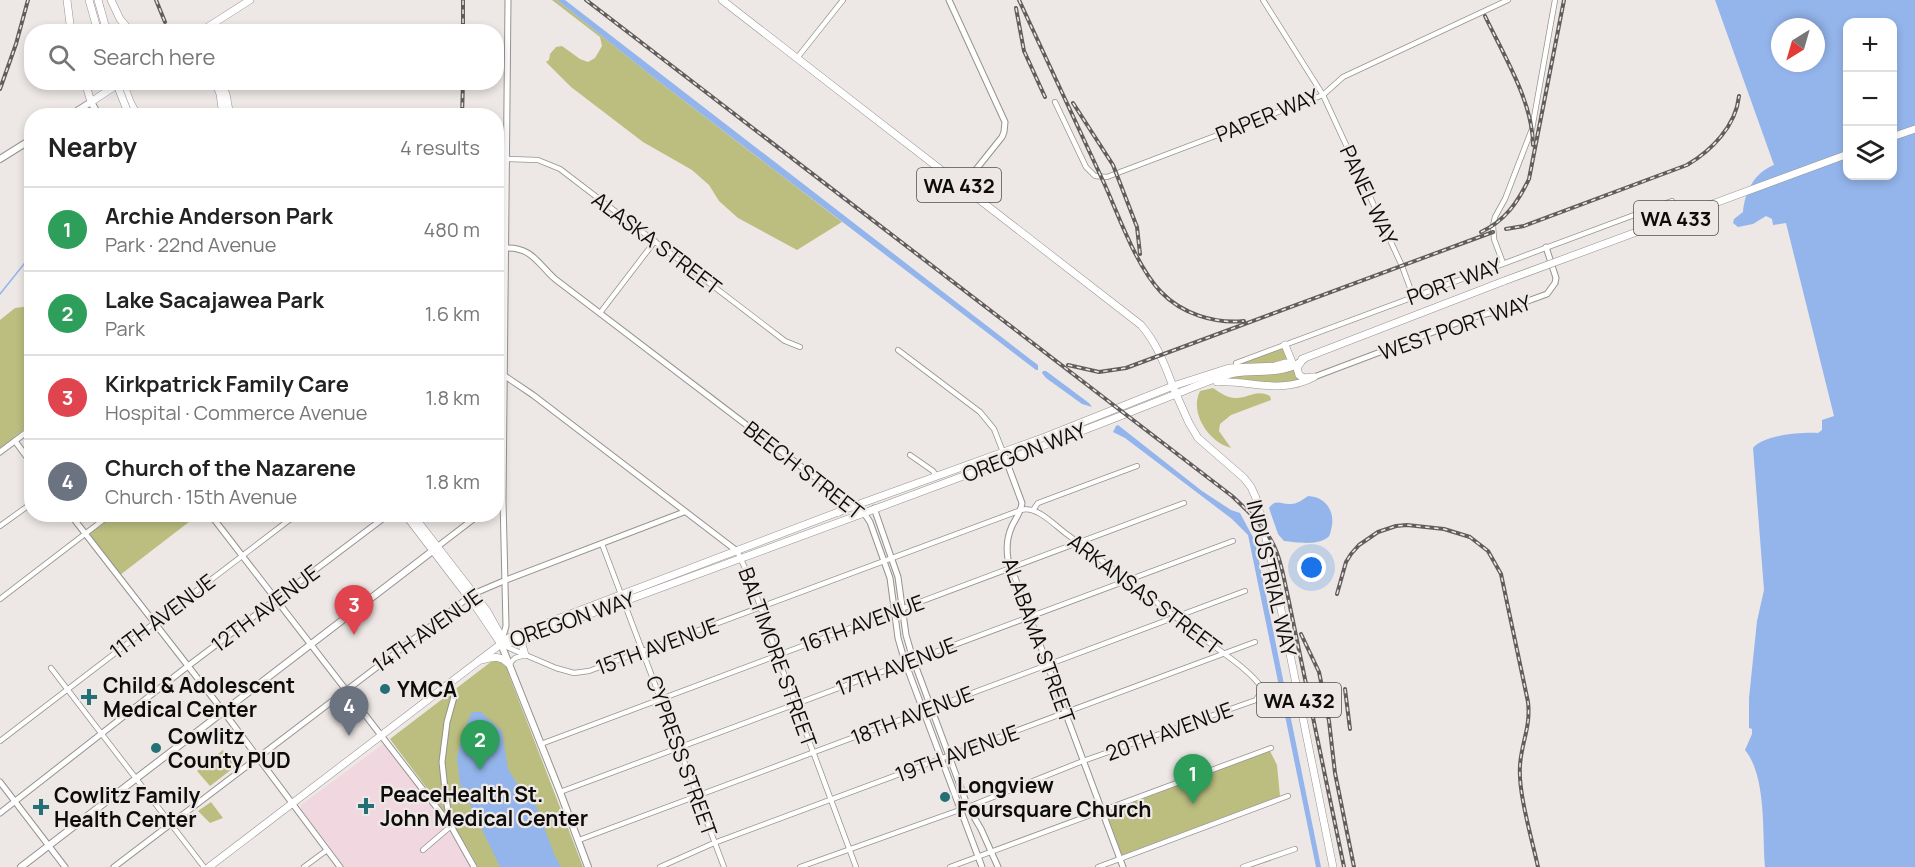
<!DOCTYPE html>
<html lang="en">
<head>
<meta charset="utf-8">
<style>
	body { margin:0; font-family:Manrope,sans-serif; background:#f6f6f6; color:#222 }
	.controls { position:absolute; right:18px; top:18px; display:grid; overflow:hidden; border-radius:12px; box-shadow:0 3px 9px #0003 }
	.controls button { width:54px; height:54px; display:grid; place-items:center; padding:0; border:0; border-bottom:2px solid #e0e0e0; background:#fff; color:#222; font:30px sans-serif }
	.compass { position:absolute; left:1771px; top:18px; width:54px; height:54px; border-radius:50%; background:#fff; box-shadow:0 3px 9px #0003; rotate:217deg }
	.you { position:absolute; left:1312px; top:568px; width:21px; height:21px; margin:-15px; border:4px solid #fff; border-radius:50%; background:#1a73e8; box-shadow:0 0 0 9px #1a73e833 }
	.badge { display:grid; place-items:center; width:39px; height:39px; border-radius:50%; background:#ea580c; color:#fff; font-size:20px; font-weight:700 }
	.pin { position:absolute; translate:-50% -50px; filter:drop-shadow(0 2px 3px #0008) }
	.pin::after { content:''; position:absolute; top:32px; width:21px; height:18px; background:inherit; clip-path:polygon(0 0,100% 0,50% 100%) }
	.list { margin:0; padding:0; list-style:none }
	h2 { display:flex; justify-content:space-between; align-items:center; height:78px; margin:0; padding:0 24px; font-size:26px }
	h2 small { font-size:20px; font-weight:400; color:#767676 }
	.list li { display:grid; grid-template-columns:39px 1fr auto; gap:18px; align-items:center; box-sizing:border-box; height:84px; padding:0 24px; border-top:2px solid #e0e0e0 }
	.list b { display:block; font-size:22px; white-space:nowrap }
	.list p { margin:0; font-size:20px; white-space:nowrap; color:#767676 }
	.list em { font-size:20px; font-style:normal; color:#767676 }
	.icon { flex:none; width:33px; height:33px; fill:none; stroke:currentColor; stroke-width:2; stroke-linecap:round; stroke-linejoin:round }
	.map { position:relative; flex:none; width:1915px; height:867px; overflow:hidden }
	.search { position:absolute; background:#fff; box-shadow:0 3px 9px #0003; left:24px; top:24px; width:480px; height:66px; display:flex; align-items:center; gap:15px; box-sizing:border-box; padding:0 21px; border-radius:24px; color:#767676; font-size:22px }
	.panel { position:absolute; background:#fff; box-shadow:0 3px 9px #0003; left:24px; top:108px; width:480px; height:414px; border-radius:24px }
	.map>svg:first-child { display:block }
</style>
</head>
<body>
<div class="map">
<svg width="1915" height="867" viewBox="0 0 1915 867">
	<rect width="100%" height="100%" fill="#ede8e5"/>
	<!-- medical -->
	<polygon fill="#f1d8e0" points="382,745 385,745 405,770 444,823 471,867 345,867 301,809 301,805"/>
	<!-- green -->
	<g fill="#bbbe7f">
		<polygon points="552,0 557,0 653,77 842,222 797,250 738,218 719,201 709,185 692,170 643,142 571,87 546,62 549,60 550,54 556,47 562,46 580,59 588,62 595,58 602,46 600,37"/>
		<polygon points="31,306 31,424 0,448 0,320 15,308"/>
		<polygon points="1285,345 1292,362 1238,367 1236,363"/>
		<polygon points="1298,366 1301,377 1297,384 1235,381 1206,383 1227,376"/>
		<path d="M1213,388C1220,393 1228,398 1236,398C1250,398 1255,389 1270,396L1271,400L1231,415L1220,424L1219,431L1231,448C1209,442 1189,413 1200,391Z"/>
		<polygon points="115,515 198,515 120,575 89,534"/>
		<path d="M496,658L504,662L583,867H478C454,821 421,781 390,739Z"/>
		<polygon points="223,750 236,766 210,786 197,771"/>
		<polygon points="1270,751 1277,765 1280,796 1122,855 1106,812"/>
		<polygon points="211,802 223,818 210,823 198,811"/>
	</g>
	<!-- water -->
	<g fill="#94b5eb" fill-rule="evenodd">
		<polygon points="557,0 565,0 1030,359 1038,365 1038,370 1036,370 653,77"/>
		<path d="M1715,0H1915V867H1765C1762,834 1767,777 1745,750L1752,734V729L1749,728V698L1757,621L1764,590L1753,448C1764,435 1801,432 1818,433L1822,430V420L1834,416L1786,223L1773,225L1772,219L1766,216L1753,224L1738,227L1733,223L1734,219L1743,212C1745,191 1754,173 1774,165ZM1848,22H1892V176H1848ZM1780,27H1816V63H1780Z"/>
		<polygon points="1043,371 1046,371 1089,403 1092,407 1082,404 1046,378 1042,373"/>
		<polygon points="1118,425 1202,491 1231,510 1240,513 1255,541 1321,867 1316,867 1248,535 1232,519 1125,438 1113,432 1116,426"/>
		<path d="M1308,496C1327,497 1336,513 1331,530C1330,534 1330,536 1327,538C1316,546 1295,542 1284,541L1278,534L1269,508C1276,498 1281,505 1291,504C1297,504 1304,499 1308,496Z"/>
		<polygon points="472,712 481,712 502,731 508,769 516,782 533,798 555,856 561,867 500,867 460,784 457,758 462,735"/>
	</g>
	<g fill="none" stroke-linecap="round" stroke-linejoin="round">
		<!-- stream -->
		<polyline stroke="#94b5eb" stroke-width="1.5" points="0,294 32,254"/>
		<!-- minor casing -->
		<g stroke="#96928f" stroke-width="6">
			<g id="minor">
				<polyline points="1263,0 1323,95 1402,266 1413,296"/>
				<polyline points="797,58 843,0"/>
				<polyline points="1055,102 1086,167 1095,176 1107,177 1323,95 1343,77 1508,0"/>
				<polyline points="507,159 538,160 560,169 785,341 800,347"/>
				<polyline points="1503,263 1494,239 1493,226 1495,217 1505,199 1532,129 1555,0"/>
				<polyline points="600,313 655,241"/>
				<polyline points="898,350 980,412 994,429 1003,452"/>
				<polyline points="1236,363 1672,201"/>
				<polyline points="910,455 933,471 937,477"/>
				<polyline points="1033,510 1038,503 1137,466"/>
				<polyline points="0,526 32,503"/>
				<polyline points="602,544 724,867"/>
				<polyline points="737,551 752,583 777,655 856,867"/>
				<polyline points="0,599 111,514"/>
				<path d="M502,645L556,668L574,673L589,671L1021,510C1037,505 1055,526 1068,535C1112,568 1156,602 1200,636C1221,652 1248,668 1263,689L1256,700L1083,761L968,807L800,867"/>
				<polyline points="509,664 515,658 525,655"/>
				<polyline points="51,668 204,867"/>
				<polyline points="0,741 297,514"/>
				<polyline points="541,744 1184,503"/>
				<polyline points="560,792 1233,541"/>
				<polyline points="579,840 1245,591"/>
				<polyline points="423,850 451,826"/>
				<polyline points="304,867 327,850"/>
				<polyline points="660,867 714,843 1255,642"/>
				<polyline points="950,867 1271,748"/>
				<polyline points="1098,867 1288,796"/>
				<polyline points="1243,867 1295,849"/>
			</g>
		</g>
		<!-- tertiary casing -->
		<g stroke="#96928f" stroke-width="7">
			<g id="tertiary">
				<polyline points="949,0 1005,122 1004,132 1002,137 962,187"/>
				<polyline points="496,159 507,159"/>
				<path d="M506,248C532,247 538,264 555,279L866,516L870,522L890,578L898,638L905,662L982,867"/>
				<polyline points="496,370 533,395 737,551"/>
				<polyline points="1314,377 1473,317 1503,310 1547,294 1555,283 1556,278 1546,247"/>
				<polyline points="15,441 32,464"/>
				<polyline points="0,452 32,428"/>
				<path d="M1003,452L1022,503C1021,512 1016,518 1012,526C1007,537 1006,547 1008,559L1123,867"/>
				<polyline points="874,508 898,577 906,635 913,659 968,807 981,829 998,867"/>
				<polyline points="70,514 223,711 340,867"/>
				<polyline points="210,514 451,826"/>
				<polyline points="437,547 480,514"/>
				<polyline points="502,640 506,626 503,500 508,0"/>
				<polyline points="449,684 454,697 447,722 442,762 446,799 451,826 474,867"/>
				<polyline points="0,782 65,867"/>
				<polyline points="0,813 188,666 389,514"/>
				<polyline points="114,867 473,594 506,580 684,512"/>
			</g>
		</g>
		<!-- secondary casing -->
		<g stroke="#96928f" stroke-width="8">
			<g id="secondary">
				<polyline points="69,116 91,102 99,116"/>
				<polyline points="0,159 32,139"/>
				<polyline points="501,644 560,792 588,867"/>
				<polyline points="21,867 435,549"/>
			</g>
		</g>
		<!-- primary casing -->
		<g stroke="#96928f" stroke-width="8">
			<g id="primary">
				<polyline points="839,512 843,504 841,496"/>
				<polyline points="405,514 476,607 501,644"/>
				<polyline points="412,514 487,611 501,636 501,644"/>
				<polyline points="524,638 522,645 525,655"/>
				<path d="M501,644L515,642C736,559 958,481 1176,394L1189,423L1198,438L1244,478L1251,487L1256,498L1270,555L1333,867"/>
				<path d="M482,660C493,657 500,655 509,664"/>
				<polyline points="209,867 510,637 854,506 1045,437 1173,386"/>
			</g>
		</g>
		<!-- trunk casing -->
		<g stroke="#96928f" stroke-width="8">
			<g id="trunk">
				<polyline points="67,0 71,32"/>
				<polyline points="89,0 98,32"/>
				<polyline points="98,0 107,32"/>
				<polyline points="111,0 120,19 131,32"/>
				<path d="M722,0L1141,325C1159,346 1166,369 1176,394C1195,387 1215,377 1235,373C1258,369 1286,376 1304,359"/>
				<polyline points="200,32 250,0"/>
				<polyline points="85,82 91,102 121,82"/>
				<polyline points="123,82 130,102 138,116"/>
				<polyline points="215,82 220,94 223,116"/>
				<polyline points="221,82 226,94 230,116"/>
				<polyline points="1892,137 1915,129"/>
				<polyline points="1285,345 1292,362"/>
				<polyline points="1302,359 1504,281"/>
				<polyline points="1301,362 1297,368 1299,375 1304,378 1312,377"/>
				<path d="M1217,382C1252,380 1280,395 1314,377"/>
				<polyline points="1173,386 1229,368 1275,366 1286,363"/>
			</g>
		</g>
		<!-- minor -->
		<use href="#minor" stroke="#fff" stroke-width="4.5"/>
		<!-- tertiary -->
		<use href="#tertiary" stroke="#fff" stroke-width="5"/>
		<!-- secondary -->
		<use href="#secondary" stroke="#fff" stroke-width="6"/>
		<!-- primary -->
		<use href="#primary" stroke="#fff" stroke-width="7"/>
		<!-- trunk -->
		<use href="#trunk" stroke="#fff" stroke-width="7"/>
		<!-- rail casing -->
		<g stroke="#615d5c" stroke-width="4">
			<g id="rail">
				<polyline points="156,0 165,22"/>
				<path d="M586,0L1232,496C1246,509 1263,525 1272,542C1281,559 1284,579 1288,597L1344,867"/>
				<path d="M1019,0C1047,61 1076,122 1104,183C1119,216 1136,266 1161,292C1182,314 1215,324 1244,321"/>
				<polyline points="1016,8 1024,51 1045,97"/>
				<path d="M1485,16C1503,54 1533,102 1533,145"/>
				<polyline points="463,32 463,0"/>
				<polyline points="0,89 16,44 28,0"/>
				<polyline points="1073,103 1113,165 1137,227 1140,254"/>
				<polyline points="462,116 463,82"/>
				<path d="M1506,229L1524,226L1687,165C1711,151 1736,126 1739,96"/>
				<path d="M1481,232C1505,221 1518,202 1529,179L1564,0"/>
				<polyline points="1068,365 1099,372 1126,368 1493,232"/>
				<path d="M1337,594L1346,562L1351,554L1359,545L1378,532L1396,526L1407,525L1444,529L1470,537L1488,551L1501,574L1528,702C1531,728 1521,743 1520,766C1518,793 1532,839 1538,867"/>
				<polyline points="1301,634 1319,672 1329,721 1335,773 1354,867"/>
				<polyline points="1345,689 1350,729"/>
			</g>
		</g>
		<!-- rail -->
		<use href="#rail" stroke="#ede8e5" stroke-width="1.5" stroke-dasharray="4.5" stroke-linecap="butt"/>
		<!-- trunk-bridge casing -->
		<g stroke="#96928f" stroke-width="8" stroke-linecap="butt">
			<g id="trunk-bridge">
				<polyline points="116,82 127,110"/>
				<polyline points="1504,281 1848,154"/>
			</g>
		</g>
		<!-- trunk-bridge -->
		<use href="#trunk-bridge" stroke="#fff" stroke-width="7"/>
	</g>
	<!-- markers -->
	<g fill="#256f77" stroke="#ede8e5" stroke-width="2">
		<circle cx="385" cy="689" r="6"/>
		<path d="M86 688h6v6h6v6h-6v6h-6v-6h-6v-6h6z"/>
		<circle cx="156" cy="748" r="6"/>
		<circle cx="945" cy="797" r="6"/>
		<path d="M363 797h6v6h6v6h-6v6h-6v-6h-6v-6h6z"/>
		<path d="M38 798h6v6h6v6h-6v6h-6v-6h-6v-6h6z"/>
	</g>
	<g text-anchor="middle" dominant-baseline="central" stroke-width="4.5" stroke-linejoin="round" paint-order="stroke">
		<!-- shield labels -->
		<g fill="#ede8e5" stroke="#514e4c" stroke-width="1.5">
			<rect x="917" y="168" width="84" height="34" rx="4.5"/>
			<rect x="1634" y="201" width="84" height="34" rx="4.5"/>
			<rect x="1257" y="683" width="84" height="34" rx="4.5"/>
		</g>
		<g font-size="20" font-weight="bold" fill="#0e0c0b">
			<text x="959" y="185">WA 432</text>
			<text x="1676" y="218">WA 433</text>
			<text x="1299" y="700">WA 432</text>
		</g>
		<!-- street labels -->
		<g font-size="21" fill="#0e0c0b" stroke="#ede8e5">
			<text transform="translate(1267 115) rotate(-22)">PAPER WAY</text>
			<text transform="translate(1369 195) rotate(65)">PANEL WAY</text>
			<text transform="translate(657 243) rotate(37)">ALASKA STREET</text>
			<text transform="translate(1454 281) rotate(-20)">PORT WAY</text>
			<text transform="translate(1455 327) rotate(-19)">WEST PORT WAY</text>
			<text transform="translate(1024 452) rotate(-21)">OREGON WAY</text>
			<text transform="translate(804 470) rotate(38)">BEECH STREET</text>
			<text transform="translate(1272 578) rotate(77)">INDUSTRIAL WAY</text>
			<text transform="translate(1145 594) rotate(37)">ARKANSAS STREET</text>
			<text transform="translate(265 608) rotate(-37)">12TH AVENUE</text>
			<text transform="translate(162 616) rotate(-37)">11TH AVENUE</text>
			<text transform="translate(572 619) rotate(-19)">OREGON WAY</text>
			<text transform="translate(862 623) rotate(-20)">16TH AVENUE</text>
			<text transform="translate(427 630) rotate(-35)">14TH AVENUE</text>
			<text transform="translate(1039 640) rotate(70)">ALABAMA STREET</text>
			<text transform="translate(657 646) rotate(-20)">15TH AVENUE</text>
			<text transform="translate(778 657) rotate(70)">BALTIMORE STREET</text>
			<text transform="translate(896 666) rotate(-21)">17TH AVENUE</text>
			<text transform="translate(912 715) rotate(-21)">18TH AVENUE</text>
			<text transform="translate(1169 731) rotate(-20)">20TH AVENUE</text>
			<text transform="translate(957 753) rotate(-20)">19TH AVENUE</text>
			<text transform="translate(682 756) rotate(70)">CYPRESS STREET</text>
		</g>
		<!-- poi labels -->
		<g font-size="21" font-weight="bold" fill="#0e0c0b" stroke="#ede8e5" text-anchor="start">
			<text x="103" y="685">Child &amp; Adolescent<tspan x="103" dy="24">Medical Center</tspan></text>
			<text x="397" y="689">YMCA</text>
			<text x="168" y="736">Cowlitz<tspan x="168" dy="24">County PUD</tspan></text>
			<text x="957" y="785">Longview<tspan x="957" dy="24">Foursquare Church</tspan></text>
			<text x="380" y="794">PeaceHealth St.<tspan x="380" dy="24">John Medical Center</tspan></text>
			<text x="54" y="795">Cowlitz Family<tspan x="54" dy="24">Health Center</tspan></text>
		</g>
	</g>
</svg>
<div class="controls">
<button>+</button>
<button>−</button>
<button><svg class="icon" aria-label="layers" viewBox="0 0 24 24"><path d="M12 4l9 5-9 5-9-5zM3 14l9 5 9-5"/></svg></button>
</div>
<svg class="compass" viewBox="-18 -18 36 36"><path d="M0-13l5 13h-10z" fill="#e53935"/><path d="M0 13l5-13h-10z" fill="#767676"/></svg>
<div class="you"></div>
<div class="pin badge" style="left:1193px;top:804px;background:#2e9e5b">1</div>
<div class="pin badge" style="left:480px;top:770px;background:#2e9e5b">2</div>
<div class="pin badge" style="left:354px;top:635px;background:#e0444e">3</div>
<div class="pin badge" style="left:349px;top:736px;background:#6b7280">4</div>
<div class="search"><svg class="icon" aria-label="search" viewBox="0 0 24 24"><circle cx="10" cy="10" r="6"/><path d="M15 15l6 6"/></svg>Search here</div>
<section class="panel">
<h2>Nearby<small>4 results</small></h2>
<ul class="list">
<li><span class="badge" style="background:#2e9e5b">1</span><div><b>Archie Anderson Park</b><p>Park · 22nd Avenue</p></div><em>480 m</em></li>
<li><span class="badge" style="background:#2e9e5b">2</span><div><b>Lake Sacajawea Park</b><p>Park</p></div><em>1.6 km</em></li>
<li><span class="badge" style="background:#e0444e">3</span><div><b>Kirkpatrick Family Care</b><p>Hospital · Commerce Avenue</p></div><em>1.8 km</em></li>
<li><span class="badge" style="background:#6b7280">4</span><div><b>Church of the Nazarene</b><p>Church · 15th Avenue</p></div><em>1.8 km</em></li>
</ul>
</section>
</div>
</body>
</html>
